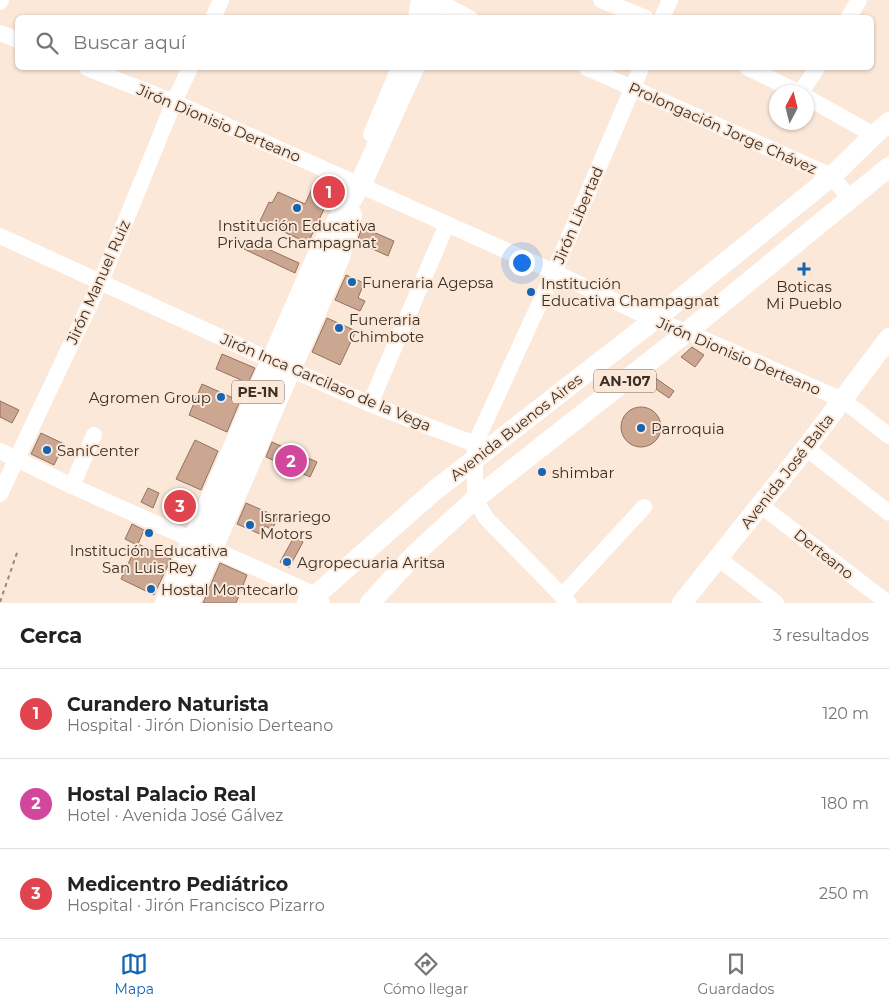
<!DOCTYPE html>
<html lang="es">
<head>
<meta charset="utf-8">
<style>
	body { margin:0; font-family:Montserrat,sans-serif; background:#f6f6f6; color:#222 }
	.compass { position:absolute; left:769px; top:85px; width:45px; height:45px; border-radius:50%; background:#fff; box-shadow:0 1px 4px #0004; rotate:7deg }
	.you { position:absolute; left:521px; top:262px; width:18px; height:18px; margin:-12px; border:4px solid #fff; border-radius:50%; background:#1a73e8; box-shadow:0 0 0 8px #1a73e833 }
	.badge { display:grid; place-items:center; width:32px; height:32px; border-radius:50%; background:#1565b3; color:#fff; font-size:16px; font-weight:700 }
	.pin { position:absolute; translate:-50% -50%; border:2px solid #fff; box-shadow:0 1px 5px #0006 }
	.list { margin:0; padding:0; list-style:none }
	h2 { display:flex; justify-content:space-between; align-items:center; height:65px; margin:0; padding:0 20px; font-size:21px }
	h2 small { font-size:16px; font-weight:400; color:#767676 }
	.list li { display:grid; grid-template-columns:32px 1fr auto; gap:15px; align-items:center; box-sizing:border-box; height:90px; padding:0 20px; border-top:1px solid #e0e0e0 }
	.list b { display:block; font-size:19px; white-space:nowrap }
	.list p { margin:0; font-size:16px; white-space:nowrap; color:#767676 }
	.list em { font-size:16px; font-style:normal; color:#767676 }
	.icon { flex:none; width:28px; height:28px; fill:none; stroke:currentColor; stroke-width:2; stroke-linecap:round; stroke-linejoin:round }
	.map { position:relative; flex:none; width:889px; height:603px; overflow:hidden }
	.search { position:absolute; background:#fff; box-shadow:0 1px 4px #0004; left:15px; right:15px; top:15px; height:55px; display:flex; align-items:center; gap:12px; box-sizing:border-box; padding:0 18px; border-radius:8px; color:#767676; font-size:19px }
	.sheet { height:335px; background:#fff }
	nav { display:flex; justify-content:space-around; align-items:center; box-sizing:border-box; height:70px; border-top:1px solid #e0e0e0; background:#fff; font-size:14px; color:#767676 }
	nav a { display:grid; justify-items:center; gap:2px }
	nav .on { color:#1565b3 }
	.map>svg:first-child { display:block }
</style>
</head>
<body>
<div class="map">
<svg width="889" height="603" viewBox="0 0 889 603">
	<rect width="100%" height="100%" fill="#fbe8d9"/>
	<!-- building -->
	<g fill="#cba691" stroke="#927260">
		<polygon points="316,180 331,187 332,192 308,243 260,221 269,202 272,203 278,192 305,204"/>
		<polygon points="362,227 394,241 388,256 357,242"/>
		<polygon points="248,240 299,263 295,273 244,249"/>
		<polygon points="346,275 364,283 358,298 365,301 360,311 335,300"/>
		<polygon points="327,318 356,331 340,365 312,352"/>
		<polygon points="692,347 704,355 695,367 681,357"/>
		<polygon points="222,354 255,368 248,383 216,369"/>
		<polygon points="654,377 674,391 669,398 647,383"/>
		<polygon points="202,384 240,401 227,432 189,415"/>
		<polygon points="0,401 19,410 12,423 0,417"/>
		<circle cx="641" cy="427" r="20"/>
		<polygon points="41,433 64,444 54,465 31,454"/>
		<polygon points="195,440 218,451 201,490 176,479"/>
		<polygon points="272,442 317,462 310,477 266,457"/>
		<polygon points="148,488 159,493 153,508 141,502"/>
		<polygon points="168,495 194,507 190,515 164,503"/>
		<polygon points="246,503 278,517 272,530 265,526 262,535 237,524"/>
		<polygon points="132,524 144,530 138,544 171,559 154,595 121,579 137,545 125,539"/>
		<polygon points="294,537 303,542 289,568 280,562"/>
		<polygon points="220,563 247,575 236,603 203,603"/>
	</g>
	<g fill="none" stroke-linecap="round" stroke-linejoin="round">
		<!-- path -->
		<polyline stroke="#98897c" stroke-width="2" stroke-dasharray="4 4" stroke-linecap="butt" points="0,602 18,550"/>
		<!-- minor -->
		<g stroke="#fff" stroke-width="16">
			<polyline points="435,0 470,18"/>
			<polyline points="601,0 646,18"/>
			<polyline points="0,2 1,0"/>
			<polyline points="213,18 221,0"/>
			<polyline points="416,18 419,0"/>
			<polyline points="662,18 670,0"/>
			<polyline points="848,18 859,0"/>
			<polyline points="0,33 18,40"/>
			<polyline points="87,68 174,102 554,272 654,320 687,332 843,400 889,436"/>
			<polyline points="587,68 832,176 850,199"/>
			<polyline points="748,68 798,92"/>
			<polyline points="801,92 817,68"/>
			<polyline points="806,97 874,135"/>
			<polyline points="371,134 399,68"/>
			<polyline points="0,236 290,369 370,404 475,444"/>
			<polyline points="370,404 447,224"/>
			<polyline points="806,448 889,513"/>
			<polyline points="0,451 72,486 307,591 322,603"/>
			<polyline points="72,486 94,435"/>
			<polyline points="0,494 101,281 174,102 190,68"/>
			<polyline points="760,505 888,603"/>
			<polyline points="718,558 776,603"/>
			<polyline points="562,596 644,507"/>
			<polyline points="569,603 486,518 475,499 475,444 554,272 641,68"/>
		</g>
		<!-- major -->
		<g stroke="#fff" stroke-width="20">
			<polyline points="307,603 434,491 654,320 832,176 874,135 889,122"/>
			<polyline points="370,603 415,554 475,499 687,332 889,167"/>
			<polyline points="682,603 806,448 889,338"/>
		</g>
		<!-- highway -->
		<g stroke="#fff" stroke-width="22">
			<polyline points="433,18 435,0"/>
			<polyline points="166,603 321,249 362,181 413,68"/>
			<polyline points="188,603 339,257 351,215"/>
		</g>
	</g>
	<!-- markers -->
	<g fill="#1565b3" stroke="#fbe8d9" stroke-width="2">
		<circle cx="297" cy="208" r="5"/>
		<path d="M801.5 261.5h5v5h5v5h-5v5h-5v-5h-5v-5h5z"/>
		<circle cx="352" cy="282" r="5"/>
		<circle cx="531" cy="292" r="5"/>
		<circle cx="339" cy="328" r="5"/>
		<circle cx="221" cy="397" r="5"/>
		<circle cx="641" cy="428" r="5"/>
		<circle cx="47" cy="450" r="5"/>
		<circle cx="542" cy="472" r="5"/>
		<circle cx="250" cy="525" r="5"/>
		<circle cx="149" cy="533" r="5"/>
		<circle cx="287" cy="562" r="5"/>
		<circle cx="151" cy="589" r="5"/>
	</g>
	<g text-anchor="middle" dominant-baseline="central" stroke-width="4" stroke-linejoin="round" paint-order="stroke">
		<!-- shield labels -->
		<g fill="#fbe8d9" stroke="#75675c" stroke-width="1">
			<rect x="594" y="369.5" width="62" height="23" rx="4"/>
			<rect x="232" y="380.5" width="52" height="23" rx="4"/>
		</g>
		<g font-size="14" font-weight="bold" fill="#3c3026">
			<text x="625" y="381">AN-107</text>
			<text x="258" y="392">PE-1N</text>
		</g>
		<!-- street labels -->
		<g font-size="15" fill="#3c3026" stroke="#fbe8d9">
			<text transform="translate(219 123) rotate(23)">Jirón Dionisio Derteano</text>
			<text transform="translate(723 128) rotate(24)">Prolongación Jorge Chávez</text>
			<text transform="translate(578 215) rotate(-67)">Jirón Libertad</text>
			<text transform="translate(98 282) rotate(-66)">Jirón Manuel Ruiz</text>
			<text transform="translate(739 356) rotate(23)">Jirón Dionisio Derteano</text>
			<text transform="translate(326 382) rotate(23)">Jirón Inca Garcilaso de la Vega</text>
			<text transform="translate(516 427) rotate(-38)">Avenida Buenos Aires</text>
			<text transform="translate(787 471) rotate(-52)">Avenida José Balta</text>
			<text transform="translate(824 554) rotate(38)">Derteano</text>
		</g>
		<!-- poi labels -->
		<g font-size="15" fill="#3c3026" stroke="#fbe8d9" text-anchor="start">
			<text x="297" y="225" text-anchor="middle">Institución Educativa<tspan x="297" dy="17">Privada Champagnat</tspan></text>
			<text x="362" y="282">Funeraria Agepsa</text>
			<text x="541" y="283">Institución<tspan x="541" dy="17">Educativa Champagnat</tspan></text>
			<text x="804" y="286" text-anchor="middle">Boticas<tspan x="804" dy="17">Mi Pueblo</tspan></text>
			<text x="349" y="319">Funeraria<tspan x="349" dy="17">Chimbote</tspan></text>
			<text x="211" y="397" text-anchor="end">Agromen Group</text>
			<text x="651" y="428">Parroquia</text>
			<text x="57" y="450">SaniCenter</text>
			<text x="552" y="472">shimbar</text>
			<text x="260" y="516">Isrrariego<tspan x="260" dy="17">Motors</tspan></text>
			<text x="149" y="550" text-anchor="middle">Institución Educativa<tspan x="149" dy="17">San Luis Rey</tspan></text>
			<text x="297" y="562">Agropecuaria Aritsa</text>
			<text x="161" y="589">Hostal Montecarlo</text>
		</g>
	</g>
</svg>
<svg class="compass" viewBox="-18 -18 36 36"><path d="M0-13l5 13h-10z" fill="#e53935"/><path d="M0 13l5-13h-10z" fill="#767676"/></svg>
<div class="you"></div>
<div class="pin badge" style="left:329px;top:192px;background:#e0444e">1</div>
<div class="pin badge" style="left:291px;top:461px;background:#d1479c">2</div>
<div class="pin badge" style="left:180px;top:506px;background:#e0444e">3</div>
<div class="search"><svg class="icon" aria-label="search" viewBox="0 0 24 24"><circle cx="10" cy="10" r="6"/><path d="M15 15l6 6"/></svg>Buscar aquí</div>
</div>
<section class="sheet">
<h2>Cerca<small>3 resultados</small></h2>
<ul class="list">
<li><span class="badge" style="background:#e0444e">1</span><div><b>Curandero Naturista</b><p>Hospital · Jirón Dionisio Derteano</p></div><em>120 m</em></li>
<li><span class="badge" style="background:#d1479c">2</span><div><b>Hostal Palacio Real</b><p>Hotel · Avenida José Gálvez</p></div><em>180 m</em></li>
<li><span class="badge" style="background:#e0444e">3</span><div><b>Medicentro Pediátrico</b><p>Hospital · Jirón Francisco Pizarro</p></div><em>250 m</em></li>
</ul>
</section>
<nav>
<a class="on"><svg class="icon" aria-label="map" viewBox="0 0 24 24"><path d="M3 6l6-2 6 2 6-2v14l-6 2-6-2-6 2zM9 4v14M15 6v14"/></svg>Mapa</a>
<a><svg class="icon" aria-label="directions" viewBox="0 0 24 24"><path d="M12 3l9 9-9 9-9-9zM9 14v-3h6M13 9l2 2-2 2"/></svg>Cómo llegar</a>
<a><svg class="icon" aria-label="saved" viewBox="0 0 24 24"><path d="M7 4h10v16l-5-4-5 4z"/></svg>Guardados</a>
</nav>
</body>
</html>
